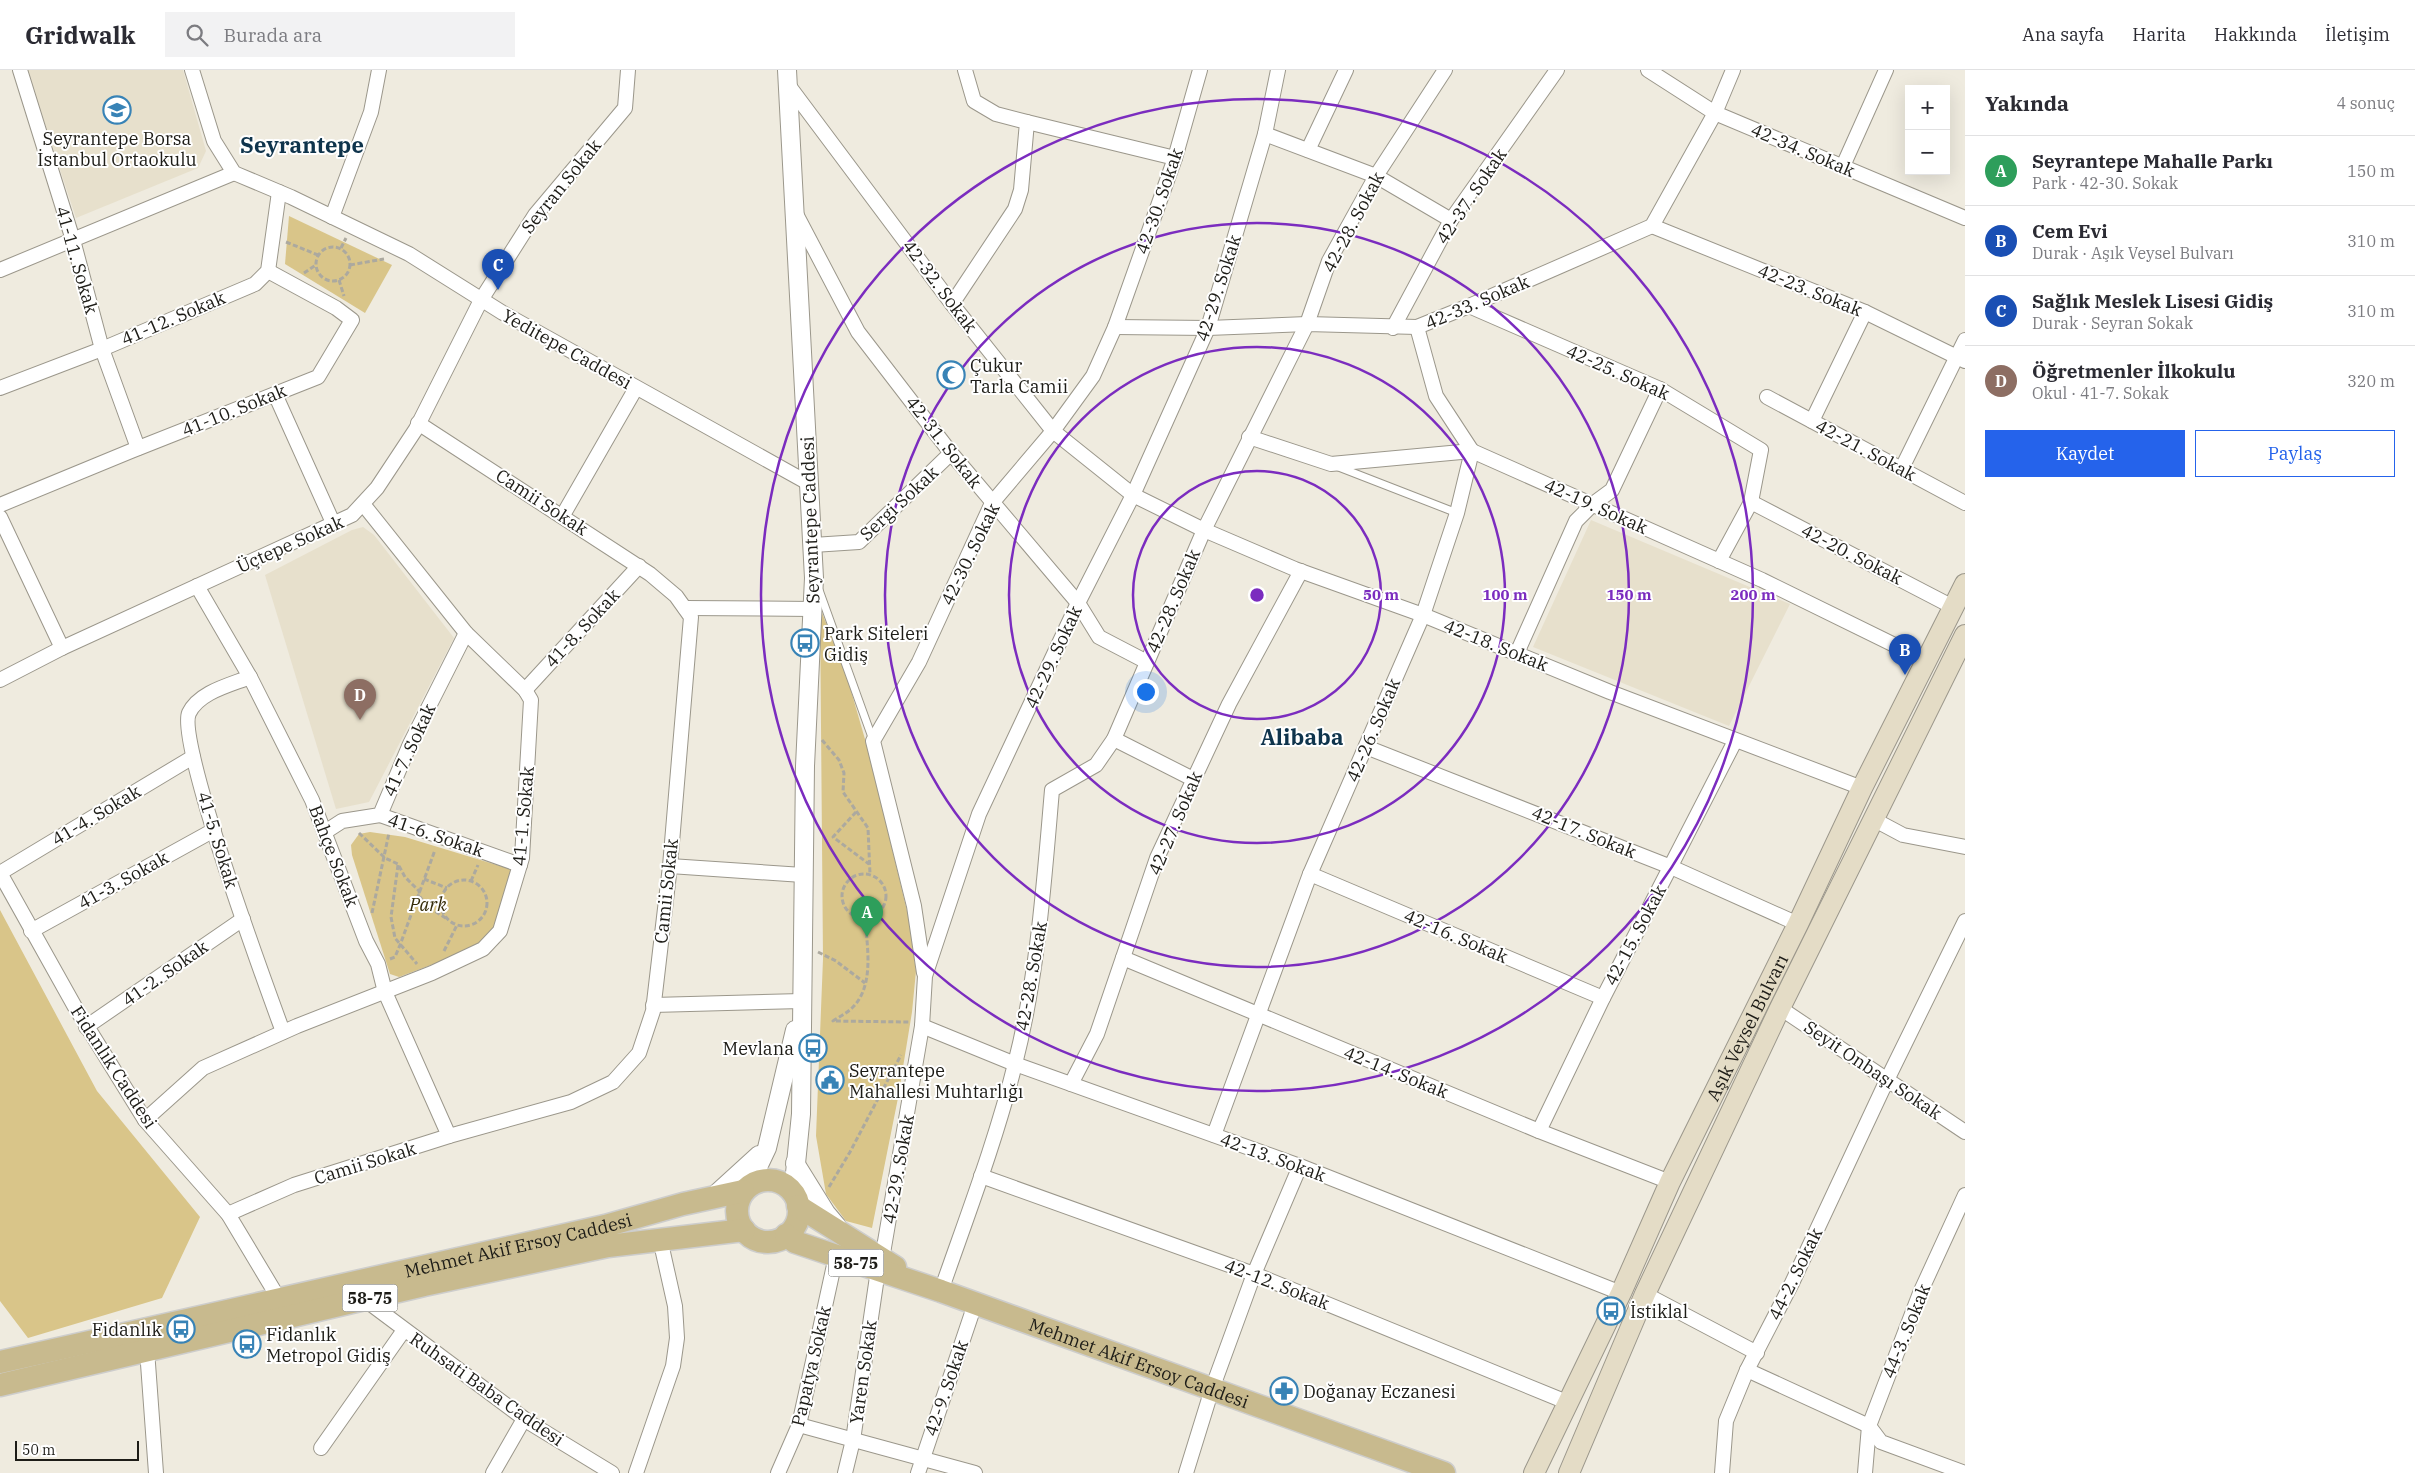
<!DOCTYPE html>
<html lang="tr">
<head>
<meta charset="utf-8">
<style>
	body { margin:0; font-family:"IBM Plex Serif",serif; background:#f2f2f3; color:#2b2b33 }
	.controls { position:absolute; right:15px; top:15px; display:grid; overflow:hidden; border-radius:0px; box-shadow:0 5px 20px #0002 }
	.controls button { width:45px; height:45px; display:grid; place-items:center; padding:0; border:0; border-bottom:1px solid #e1e1e2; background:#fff; color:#2b2b33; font:25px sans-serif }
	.scale { position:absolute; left:15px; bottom:12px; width:124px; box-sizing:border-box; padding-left:5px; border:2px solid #1d1c17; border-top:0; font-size:14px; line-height:18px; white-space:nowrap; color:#1d1c17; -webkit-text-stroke:4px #fff; paint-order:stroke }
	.you { position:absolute; left:1145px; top:621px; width:18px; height:18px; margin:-12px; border:4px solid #fff; border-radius:50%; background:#1a73e8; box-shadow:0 0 0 8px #1a73e833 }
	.badge { display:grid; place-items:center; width:32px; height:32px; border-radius:50%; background:#2563eb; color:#fff; font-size:16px; font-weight:700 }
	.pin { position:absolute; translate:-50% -41px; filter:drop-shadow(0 1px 2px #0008) }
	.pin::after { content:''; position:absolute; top:26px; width:18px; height:15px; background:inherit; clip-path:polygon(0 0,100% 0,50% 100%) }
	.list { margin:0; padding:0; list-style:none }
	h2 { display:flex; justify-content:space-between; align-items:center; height:65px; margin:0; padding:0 20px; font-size:21px }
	h2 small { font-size:16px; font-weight:400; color:#7c7c81 }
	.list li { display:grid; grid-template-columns:32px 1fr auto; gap:15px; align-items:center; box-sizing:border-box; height:70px; padding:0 20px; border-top:1px solid #e1e1e2 }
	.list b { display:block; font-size:19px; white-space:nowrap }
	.list p { margin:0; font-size:16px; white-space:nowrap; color:#7c7c81 }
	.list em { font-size:16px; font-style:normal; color:#7c7c81 }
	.actions { display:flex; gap:10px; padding:15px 20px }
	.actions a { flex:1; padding:11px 0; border:1px solid #2563eb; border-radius:0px; text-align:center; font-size:18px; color:#2563eb }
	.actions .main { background:#2563eb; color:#fff }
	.icon { flex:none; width:28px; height:28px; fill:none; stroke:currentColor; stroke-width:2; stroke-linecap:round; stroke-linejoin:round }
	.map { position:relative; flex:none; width:1965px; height:1403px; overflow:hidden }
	header { display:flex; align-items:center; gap:30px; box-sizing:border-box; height:70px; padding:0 25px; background:#fff; border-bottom:1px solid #e1e1e2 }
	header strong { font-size:24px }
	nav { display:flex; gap:28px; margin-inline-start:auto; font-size:18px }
	.search { width:350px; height:45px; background:#f2f2f3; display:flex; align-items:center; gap:12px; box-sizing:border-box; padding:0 18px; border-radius:0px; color:#7c7c81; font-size:19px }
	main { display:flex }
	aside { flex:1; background:#fff }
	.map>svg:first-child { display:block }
</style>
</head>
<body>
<header>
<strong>Gridwalk</strong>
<div class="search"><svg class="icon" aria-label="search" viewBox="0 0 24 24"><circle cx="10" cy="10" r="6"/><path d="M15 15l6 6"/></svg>Burada ara</div>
<nav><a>Ana sayfa</a><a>Harita</a><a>Hakkında</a><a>İletişim</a></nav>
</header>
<main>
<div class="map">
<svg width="1965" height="1403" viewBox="0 0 1965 1403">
	<rect width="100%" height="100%" fill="#efebdf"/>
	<!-- built -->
	<g fill="#e7e0cc">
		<polygon points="27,0 183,0 206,81 198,98 76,148"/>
		<polygon points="1591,450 1790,534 1729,656 1533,577"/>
		<polygon points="363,457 374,465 454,568 369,732 336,739 265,505 352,460"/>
	</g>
	<!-- green -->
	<g fill="#d9c589">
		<polygon points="289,146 392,195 365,243 285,194"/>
		<polygon points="820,538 845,600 869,683 908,845 916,901 912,942 898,1028 872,1158 846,1151 826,1124 816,1066 823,889"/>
		<polygon points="370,762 405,767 517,801 503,850 479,877 399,907 390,904 352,785 351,775 359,764"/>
		<polygon points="0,840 97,1021 200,1147 162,1228 28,1268 0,1231"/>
	</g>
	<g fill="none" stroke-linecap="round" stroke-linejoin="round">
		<!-- service casing -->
		<g stroke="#9b978b" stroke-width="9">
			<g id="service">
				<polyline points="1336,396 1457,443"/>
				<polyline points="819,520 873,670"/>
			</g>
		</g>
		<!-- minor casing -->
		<g stroke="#9b978b" stroke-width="16">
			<g id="minor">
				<polyline points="20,0 73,170 102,279 138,378"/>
				<polyline points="192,0 214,71 234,103 291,127 409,184 503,243 810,414"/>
				<polyline points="1648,0 1715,43 1965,148"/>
				<polyline points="786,12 952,234 1053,361 1133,425 1204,460 1295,499 1423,545 1610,622 1862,718"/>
				<polyline points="1027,52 1175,88"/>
				<polyline points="1265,64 1376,106 1451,150"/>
				<polyline points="1308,80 1346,0"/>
				<polyline points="1843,96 1886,0"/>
				<polyline points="796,144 858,262 951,383 1078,533 1099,567 1147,592"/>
				<polyline points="332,147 371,42 379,0"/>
				<polyline points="1652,156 1865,242 1965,291"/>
				<polyline points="0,200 234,103"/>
				<polyline points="952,234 1015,139 1021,120 1027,52 996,44 974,31 965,0"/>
				<polyline points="1469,236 1660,319 1761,380 1751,432 1719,491"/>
				<polyline points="1115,257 1208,258 1307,254 1417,257 1469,236 1652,156 1715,43 1733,0"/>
				<polyline points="1393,258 1451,150 1557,0"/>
				<polyline points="0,318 102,279 255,214 268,201 279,122"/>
				<polyline points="275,324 334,455"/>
				<polyline points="1767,327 1965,433"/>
				<polyline points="1812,351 1865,242"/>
				<polyline points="1249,367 1331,394 1472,381 1762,510 1925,590"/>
				<polyline points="1902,398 1965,270"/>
				<polyline points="1751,432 1953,537"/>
				<polyline points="0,435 131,381 318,307 352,250 336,238 268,201"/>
				<polyline points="563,445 636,318"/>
				<polyline points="0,447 62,578"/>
				<polyline points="813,475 859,472 951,383"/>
				<polyline points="197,516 250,607 312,730 366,871 378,894 385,922 449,1066"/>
				<polyline points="685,538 813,539"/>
				<polyline points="1517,583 1576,451 1593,434 1612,420 1660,319"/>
				<path d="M250,607C230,615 199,622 189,643C176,672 267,918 283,962"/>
				<polyline points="0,610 62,578 352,445 377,418 416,359 481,230 535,145 625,38 628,0"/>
				<polyline points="525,620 639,496"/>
				<polyline points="1114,669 1193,709"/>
				<polyline points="1366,677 1671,797 1798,854"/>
				<polyline points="380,745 520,795"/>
				<polyline points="1873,749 1903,765 1965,777"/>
				<polyline points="325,762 342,751 380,745 410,674 466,563"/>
				<polyline points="670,796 803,805"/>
				<polyline points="0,803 75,937 145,1050 228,1144 279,1229"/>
				<polyline points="0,803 193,687"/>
				<polyline points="1310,804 1603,928"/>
				<polyline points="31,861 214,760"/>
				<polyline points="1123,888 1539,1061 1670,1112"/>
				<polyline points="924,903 914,836 873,671 919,592 992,433 1053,361 1093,306 1115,257 1175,88 1200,0"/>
				<polyline points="653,935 802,931"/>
				<polyline points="1780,938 1965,1062"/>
				<polyline points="922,956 1015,994 1300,1096 1621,1223"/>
				<polyline points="86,957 243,849"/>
				<polyline points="1071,1014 1097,964 1157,788 1229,634 1301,501"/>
				<polyline points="145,1050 203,998 297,956 432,903 483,879 500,861 522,788 531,630 525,620 466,563 363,434"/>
				<polyline points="1539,1061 1603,928 1735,671"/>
				<polyline points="1214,1065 1310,804 1423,545 1457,443 1472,381 1436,326 1417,257"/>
				<polyline points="981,1106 1254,1204 1569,1333"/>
				<polyline points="228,1144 294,1115 449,1066 571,1032 613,1012 639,983 653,941 670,796 691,547 676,526 650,504 418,353"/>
				<polyline points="882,1189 922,956 925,906 979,744 1078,533 1133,425 1208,258 1265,64 1278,0"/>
				<path d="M941,1221C967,1146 996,1071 1015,994C1038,904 1044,812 1052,720L1096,695L1114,669L1204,460L1307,254L1329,191L1376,106L1445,0"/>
				<polyline points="1645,1224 1757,1283"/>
				<polyline points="364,1229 530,1353 612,1403"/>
				<polyline points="147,1280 156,1403"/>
				<polyline points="1747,1300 1869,1356 1881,1372 1965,1403"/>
				<polyline points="799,1355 975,1403"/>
				<polyline points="321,1378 404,1260"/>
				<polyline points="493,1403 524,1349"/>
				<polyline points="636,1403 673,1296 677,1268 675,1236 660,1169"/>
				<polyline points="778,1403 799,1355 836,1186"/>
				<polyline points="845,1403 853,1370 878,1200"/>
				<polyline points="918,1403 975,1234"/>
				<polyline points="1186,1403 1212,1319 1254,1204 1300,1096"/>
				<polyline points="1722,1403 1726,1351 1747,1300 1792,1213 1887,1010 1965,851"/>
				<polyline points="1865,1403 1869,1356 1920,1223 1965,1125"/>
			</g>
		</g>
		<!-- tertiary casing -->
		<g stroke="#9b978b" stroke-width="20">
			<g id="tertiary">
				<polyline points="787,0 814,508 805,696 801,1044 793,1123"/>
				<polyline points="795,1093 826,1143 837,1156"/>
				<polyline points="749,1116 767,1078 795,960"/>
				<polyline points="714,1126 759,1085"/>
			</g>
		</g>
		<!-- secondary casing -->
		<g stroke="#9b978b" stroke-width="22">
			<g id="secondary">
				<path id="s1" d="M1534,1403L1621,1223L1670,1112L1798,854L1862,718L1965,514"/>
				<polyline points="1569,1403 1645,1224 1780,938 1965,565"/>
			</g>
		</g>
		<!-- primary casing -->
		<g stroke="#cdcdcc" stroke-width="25">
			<g id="primary">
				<circle cx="768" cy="1141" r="31"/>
				<polyline points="798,1136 895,1197"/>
				<path id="s2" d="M786,1165L795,1172L941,1221L1444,1403"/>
				<path id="s3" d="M0,1292L605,1156L683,1134L743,1121"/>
				<polyline points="0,1315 424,1215 608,1176 744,1160"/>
			</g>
		</g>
		<!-- path -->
		<g stroke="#aca99f" stroke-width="3" stroke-dasharray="5 2.5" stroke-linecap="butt">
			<polyline points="286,172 318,185"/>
			<circle cx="333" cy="194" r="17"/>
			<polyline points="341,178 346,168"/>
			<polyline points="350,195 384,189"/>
			<polyline points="304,203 316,195"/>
			<polyline points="339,210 344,226"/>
			<polyline points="822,670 839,690 844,703 843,722 868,758 870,804"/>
			<polyline points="856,742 833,767 869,794"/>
			<polyline points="359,763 385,788 398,794 405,807 419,821 420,827 427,836 447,849"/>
			<polyline points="398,795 391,847 395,868 417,894"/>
			<circle cx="864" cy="826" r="22"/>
			<polyline points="424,809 447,818"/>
			<circle cx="464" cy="833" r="23"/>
			<polyline points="471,811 478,795"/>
			<polyline points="372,843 389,763"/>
			<path d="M865,848C867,876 875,916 852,938C847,943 839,947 833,951L909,952"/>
			<polyline points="444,881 457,855"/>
			<polyline points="818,882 836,891 865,913"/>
			<polyline points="390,889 395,887 400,875 435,780"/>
			<polyline points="829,1117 850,1082 901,985"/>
		</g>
		<!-- service -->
		<use href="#service" stroke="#fff" stroke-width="7"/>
		<!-- minor -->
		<use href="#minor" stroke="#fff" stroke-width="14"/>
		<!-- tertiary -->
		<use href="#tertiary" stroke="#fff" stroke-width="18"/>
		<!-- secondary -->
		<use href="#secondary" stroke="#e4dcc6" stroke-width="20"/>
		<!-- primary -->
		<use href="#primary" stroke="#c8ba8e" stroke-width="22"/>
	</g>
	<!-- distance rings -->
	<g fill="none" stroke="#7b2cbf" stroke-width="2.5">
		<circle cx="1257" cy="525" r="124"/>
		<circle cx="1257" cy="525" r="248"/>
		<circle cx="1257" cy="525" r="372"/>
		<circle cx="1257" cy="525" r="496"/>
	</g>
	<!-- icons -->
	<defs>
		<g id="school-ring" transform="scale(1.4375)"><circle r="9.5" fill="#fff" stroke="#3883b6" stroke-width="1.5"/><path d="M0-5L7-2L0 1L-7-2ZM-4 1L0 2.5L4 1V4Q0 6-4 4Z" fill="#3883b6"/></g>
		<g id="mosque-ring" transform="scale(1.4375)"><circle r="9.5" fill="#fff" stroke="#3883b6" stroke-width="1.5"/><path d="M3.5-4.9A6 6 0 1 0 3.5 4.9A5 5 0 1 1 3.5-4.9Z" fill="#3883b6"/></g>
		<g id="bus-ring" transform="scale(1.4375)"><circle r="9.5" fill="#fff" stroke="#3883b6" stroke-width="1.5"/><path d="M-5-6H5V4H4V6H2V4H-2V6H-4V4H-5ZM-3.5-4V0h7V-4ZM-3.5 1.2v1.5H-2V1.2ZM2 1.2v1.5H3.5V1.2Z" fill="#3883b6"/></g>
		<g id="civic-ring" transform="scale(1.4375)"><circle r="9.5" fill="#fff" stroke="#3883b6" stroke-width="1.5"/><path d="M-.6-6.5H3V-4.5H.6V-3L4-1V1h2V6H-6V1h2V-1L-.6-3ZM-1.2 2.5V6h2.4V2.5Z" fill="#3883b6"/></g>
		<g id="pharmacy-ring" transform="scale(1.4375)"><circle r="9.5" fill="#fff" stroke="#3883b6" stroke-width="1.5"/><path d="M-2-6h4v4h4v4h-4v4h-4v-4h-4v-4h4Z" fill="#3883b6"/></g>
	</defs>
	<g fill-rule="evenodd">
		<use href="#school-ring" x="117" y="40"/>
		<use href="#mosque-ring" x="951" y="305"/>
		<use href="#bus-ring" x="805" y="573"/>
		<use href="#bus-ring" x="813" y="978"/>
		<use href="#civic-ring" x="830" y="1010"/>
		<use href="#bus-ring" x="1611" y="1241"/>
		<use href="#bus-ring" x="181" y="1259"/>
		<use href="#bus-ring" x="247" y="1274"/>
		<use href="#pharmacy-ring" x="1284" y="1321"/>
	</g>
	<g text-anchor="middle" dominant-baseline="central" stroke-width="4" stroke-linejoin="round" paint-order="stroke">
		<!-- shield labels -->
		<g fill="#fff" stroke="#61605d" stroke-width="1">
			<rect x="828.5" y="1179.5" width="55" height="27" rx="4"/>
			<rect x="342.5" y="1214.5" width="55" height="27" rx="4"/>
		</g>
		<g font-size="16" font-weight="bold" fill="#1d1c17">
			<text x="856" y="1193">58-75</text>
			<text x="370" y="1228">58-75</text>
		</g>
		<!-- poi labels -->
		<g font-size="18" fill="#1d1c17" stroke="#fff" text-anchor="start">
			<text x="117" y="68" text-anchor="middle">Seyrantepe Borsa<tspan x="117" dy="21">İstanbul Ortaokulu</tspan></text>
			<text x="970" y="295">Çukur<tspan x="970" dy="21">Tarla Camii</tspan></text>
			<text x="824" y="563">Park Siteleri<tspan x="824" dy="21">Gidiş</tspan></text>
			<text x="794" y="978" text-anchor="end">Mevlana</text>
			<text x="849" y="1000">Seyrantepe<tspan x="849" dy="21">Mahallesi Muhtarlığı</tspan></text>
			<text x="1630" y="1241">İstiklal</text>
			<text x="162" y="1259" text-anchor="end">Fidanlık</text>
			<text x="266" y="1264">Fidanlık<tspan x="266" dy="21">Metropol Gidiş</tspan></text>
			<text x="1303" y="1321">Doğanay Eczanesi</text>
		</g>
		<!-- street labels -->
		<g font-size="18" fill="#1d1c17" stroke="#fff">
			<text transform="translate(1803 80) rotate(23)">42-34. Sokak</text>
			<text transform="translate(561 116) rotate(-51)">Seyran Sokak</text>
			<text transform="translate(1471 126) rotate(-56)">42-37. Sokak</text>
			<text transform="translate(1159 131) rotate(-71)">42-30. Sokak</text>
			<text transform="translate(1353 152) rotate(-62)">42-28. Sokak</text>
			<text transform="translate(77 190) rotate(74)">41-11. Sokak</text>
			<text transform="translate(940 216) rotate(53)">42-32. Sokak</text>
			<text transform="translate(1218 218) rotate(-72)">42-29. Sokak</text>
			<text transform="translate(1810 220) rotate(22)">42-23. Sokak</text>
			<text transform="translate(1477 232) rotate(-23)">42-33. Sokak</text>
			<text transform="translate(173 248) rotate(-23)">41-12. Sokak</text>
			<text transform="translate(567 279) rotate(29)">Yeditepe Caddesi</text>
			<text transform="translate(1618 302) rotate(24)">42-25. Sokak</text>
			<text transform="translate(234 340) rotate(-22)">41-10. Sokak</text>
			<text transform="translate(944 372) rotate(52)">42-31. Sokak</text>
			<text transform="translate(1866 380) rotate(28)">42-21. Sokak</text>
			<text transform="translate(542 432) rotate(33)">Camii Sokak</text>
			<text transform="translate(899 433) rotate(-43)">Sergi Sokak</text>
			<text transform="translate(1596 436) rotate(24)">42-19. Sokak</text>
			<text transform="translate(810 450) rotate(-92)">Seyrantepe Caddesi</text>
			<text transform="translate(290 474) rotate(-24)">Üçtepe Sokak</text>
			<text transform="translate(970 484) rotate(-64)">42-30. Sokak</text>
			<text transform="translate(1852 484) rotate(27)">42-20. Sokak</text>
			<text transform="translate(1173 531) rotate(-67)">42-28. Sokak</text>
			<text transform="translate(582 558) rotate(-47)">41-8. Sokak</text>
			<text transform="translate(1496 575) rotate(22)">42-18. Sokak</text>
			<text transform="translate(1053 587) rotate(-65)">42-29. Sokak</text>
			<text transform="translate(1373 660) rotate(-67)">42-26. Sokak</text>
			<text transform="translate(409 680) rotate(-65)">41-7. Sokak</text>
			<text transform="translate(96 745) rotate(-31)">41-4. Sokak</text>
			<text transform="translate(523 746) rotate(-85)">41-1. Sokak</text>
			<text transform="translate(1175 753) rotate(-67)">42-27. Sokak</text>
			<text transform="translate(1584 762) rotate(22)">42-17. Sokak</text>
			<text transform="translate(436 765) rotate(19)">41-6. Sokak</text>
			<text transform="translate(218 770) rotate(73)">41-5. Sokak</text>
			<text transform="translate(334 786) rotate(69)">Bahçe Sokak</text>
			<text transform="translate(123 810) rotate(-29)">41-3. Sokak</text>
			<text transform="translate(666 821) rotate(-84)">Camii Sokak</text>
			<text transform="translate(1635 865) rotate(-62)">42-15. Sokak</text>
			<text transform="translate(1456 866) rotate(23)">42-16. Sokak</text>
			<text transform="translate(165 903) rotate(-35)">41-2. Sokak</text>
			<text transform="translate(1031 906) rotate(-80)">42-28. Sokak</text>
			<text stroke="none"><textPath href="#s1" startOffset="494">Aşık Veysel Bulvarı</textPath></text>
			<text transform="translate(114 997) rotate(57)">Fidanlık Caddesi</text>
			<text transform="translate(1873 1000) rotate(34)">Seyit Onbaşı Sokak</text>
			<text transform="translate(1396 1002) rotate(22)">42-14. Sokak</text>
			<text transform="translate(1273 1087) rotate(20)">42-13. Sokak</text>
			<text transform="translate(365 1093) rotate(-17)">Camii Sokak</text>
			<text transform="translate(898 1099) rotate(-80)">42-29. Sokak</text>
			<text stroke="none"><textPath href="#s3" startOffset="531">Mehmet Akif Ersoy Caddesi</textPath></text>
			<text transform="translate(1795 1204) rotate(-64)">44-2. Sokak</text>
			<text transform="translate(1277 1214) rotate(21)">42-12. Sokak</text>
			<text transform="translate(1906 1261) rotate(-68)">44-3. Sokak</text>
			<text stroke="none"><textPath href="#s2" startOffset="376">Mehmet Akif Ersoy Caddesi</textPath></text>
			<text transform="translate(811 1296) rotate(-77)">Papatya Sokak</text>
			<text transform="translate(863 1302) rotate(-82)">Yaren Sokak</text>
			<text transform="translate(946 1318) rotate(-71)">42-9. Sokak</text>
			<text transform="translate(487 1319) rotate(35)">Ruhsati Baba Caddesi</text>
		</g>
		<!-- park labels -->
		<g font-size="18" font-style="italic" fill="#352b07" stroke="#fff">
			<text x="428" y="834">Park</text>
		</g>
		<!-- district labels -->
		<g font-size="22" font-weight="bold" fill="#0f344c" stroke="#fff">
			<text x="302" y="74">Seyrantepe</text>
			<text x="1302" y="666">Alibaba</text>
		</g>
	</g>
	<circle cx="1257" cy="525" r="8" fill="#7b2cbf" stroke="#fff" stroke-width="2.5"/>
	<g font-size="15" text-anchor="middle" font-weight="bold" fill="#7b2cbf" stroke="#fff" stroke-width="4" stroke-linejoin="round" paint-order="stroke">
		<text x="1381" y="530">50 m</text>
		<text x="1505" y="530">100 m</text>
		<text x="1629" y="530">150 m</text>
		<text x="1753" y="530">200 m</text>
	</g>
</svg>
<div class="controls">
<button>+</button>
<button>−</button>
</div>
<div class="scale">50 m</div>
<div class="you"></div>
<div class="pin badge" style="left:867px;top:867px;background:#2e9e5b">A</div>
<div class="pin badge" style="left:1905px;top:605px;background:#1a4fb4">B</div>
<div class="pin badge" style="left:498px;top:220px;background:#1a4fb4">C</div>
<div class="pin badge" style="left:360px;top:650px;background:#8d6e63">D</div>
</div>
<aside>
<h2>Yakında<small>4 sonuç</small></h2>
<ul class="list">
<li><span class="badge" style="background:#2e9e5b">A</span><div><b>Seyrantepe Mahalle Parkı</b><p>Park · 42-30. Sokak</p></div><em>150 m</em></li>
<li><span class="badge" style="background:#1a4fb4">B</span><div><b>Cem Evi</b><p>Durak · Aşık Veysel Bulvarı</p></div><em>310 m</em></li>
<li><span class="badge" style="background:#1a4fb4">C</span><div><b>Sağlık Meslek Lisesi Gidiş</b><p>Durak · Seyran Sokak</p></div><em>310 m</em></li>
<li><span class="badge" style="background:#8d6e63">D</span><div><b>Öğretmenler İlkokulu</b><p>Okul · 41-7. Sokak</p></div><em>320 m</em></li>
</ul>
<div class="actions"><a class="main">Kaydet</a><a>Paylaş</a></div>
</aside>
</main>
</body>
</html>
